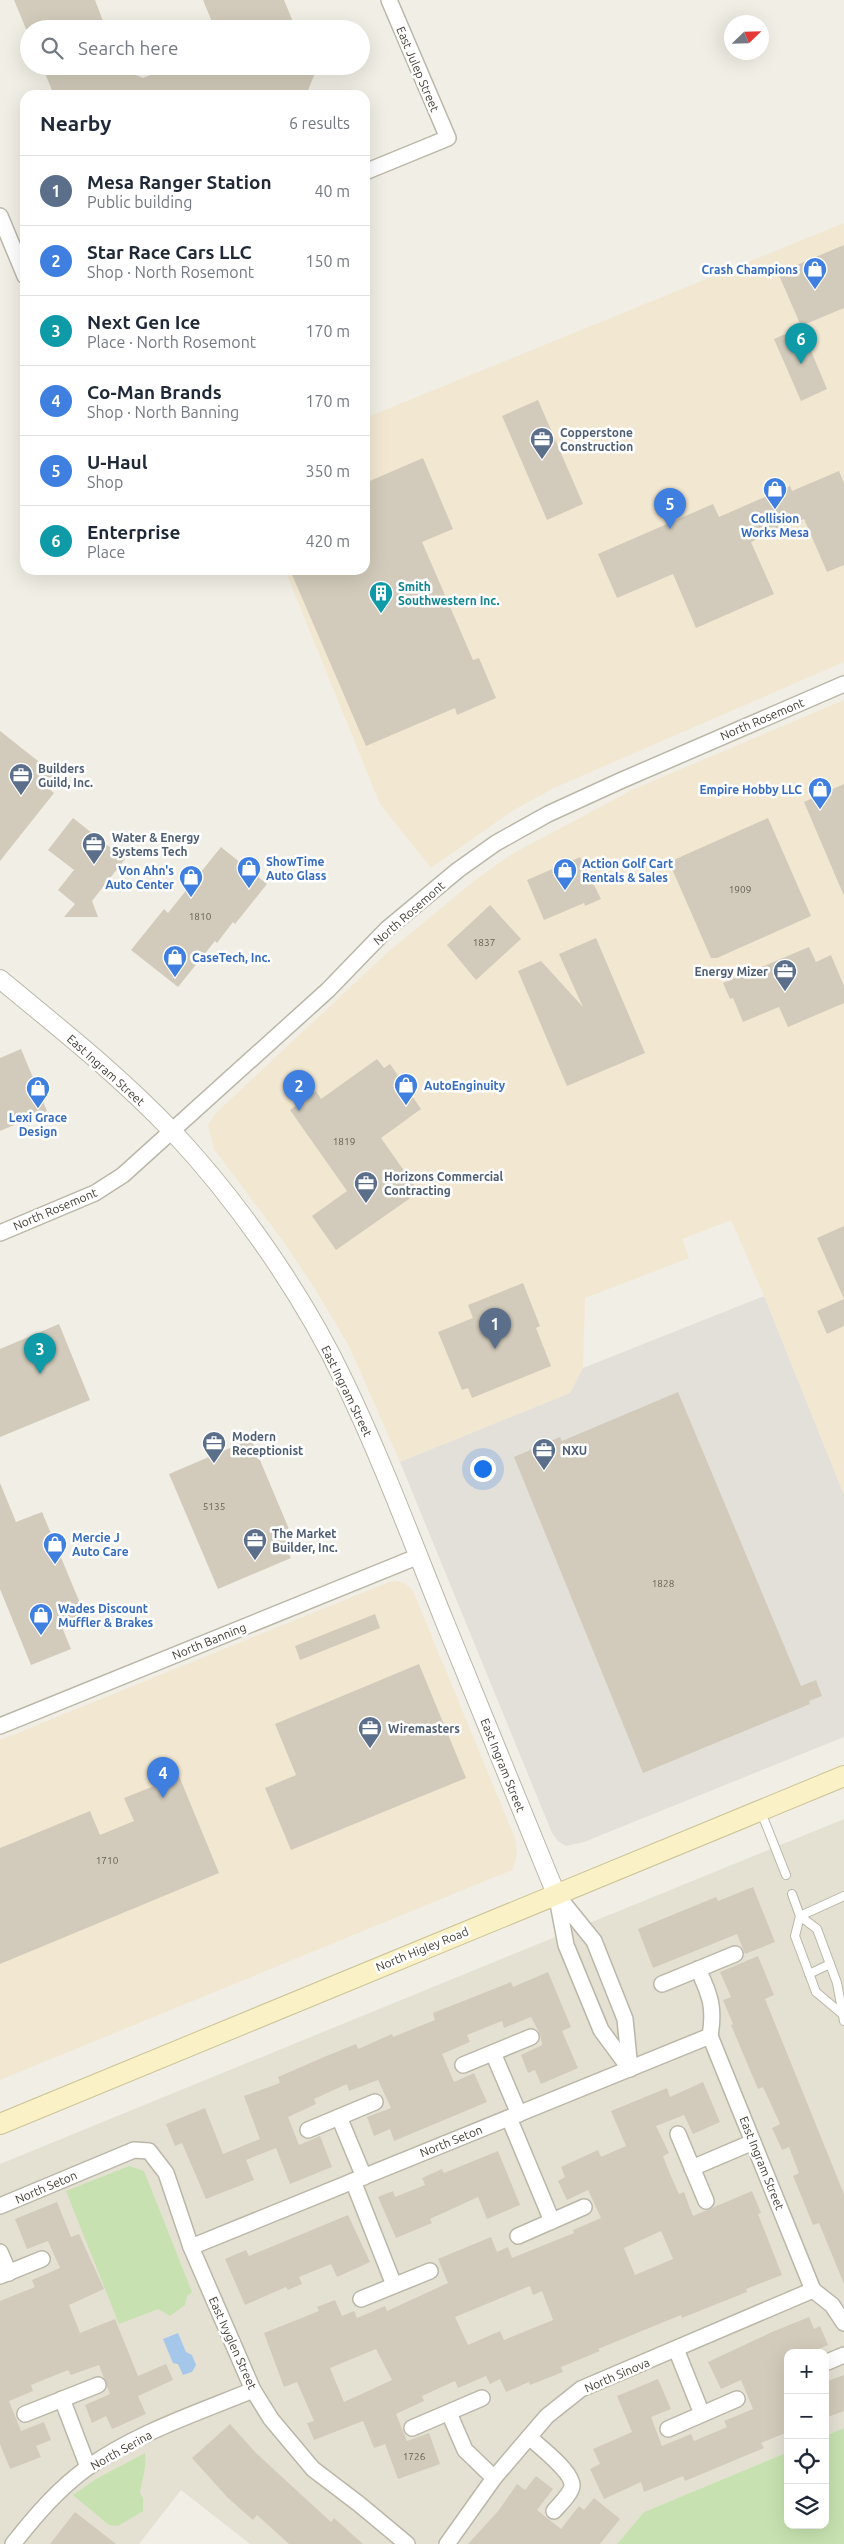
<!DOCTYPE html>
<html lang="en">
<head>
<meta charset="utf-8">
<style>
	body { margin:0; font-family:Ubuntu,sans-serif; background:#f6f6f7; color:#1f2937 }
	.controls { position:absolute; right:15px; bottom:15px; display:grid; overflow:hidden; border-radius:10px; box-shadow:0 5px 20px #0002 }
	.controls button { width:45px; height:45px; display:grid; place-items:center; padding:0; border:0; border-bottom:1px solid #e0e1e3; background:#fff; color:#1f2937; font:25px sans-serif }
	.compass { position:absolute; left:724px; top:15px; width:45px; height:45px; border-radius:50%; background:#fff; box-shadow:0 5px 20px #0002; rotate:67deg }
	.you { position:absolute; left:482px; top:1468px; width:18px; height:18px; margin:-12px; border:4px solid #fff; border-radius:50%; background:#1a73e8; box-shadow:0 0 0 8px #1a73e833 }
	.badge { display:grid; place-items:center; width:32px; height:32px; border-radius:50%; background:#e95424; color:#fff; font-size:16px; font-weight:700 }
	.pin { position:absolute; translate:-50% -41px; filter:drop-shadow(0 1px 2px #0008) }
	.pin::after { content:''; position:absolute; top:26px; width:18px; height:15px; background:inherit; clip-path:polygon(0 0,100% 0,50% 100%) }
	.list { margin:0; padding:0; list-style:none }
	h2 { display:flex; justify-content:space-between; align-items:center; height:65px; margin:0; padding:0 20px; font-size:21px }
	h2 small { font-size:16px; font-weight:400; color:#747a83 }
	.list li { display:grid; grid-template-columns:32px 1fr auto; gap:15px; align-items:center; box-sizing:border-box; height:70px; padding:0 20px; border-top:1px solid #e0e1e3 }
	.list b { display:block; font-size:19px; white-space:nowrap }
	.list p { margin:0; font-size:16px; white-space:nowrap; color:#747a83 }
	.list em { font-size:16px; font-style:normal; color:#747a83 }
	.icon { flex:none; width:28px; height:28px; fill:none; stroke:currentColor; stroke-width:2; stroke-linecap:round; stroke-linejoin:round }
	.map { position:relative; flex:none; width:844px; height:2544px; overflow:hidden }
	.search { position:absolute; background:#fff; box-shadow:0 5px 20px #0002; left:20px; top:20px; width:350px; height:55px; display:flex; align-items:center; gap:12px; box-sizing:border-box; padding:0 18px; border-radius:28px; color:#747a83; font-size:19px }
	.panel { position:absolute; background:#fff; box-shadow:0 5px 20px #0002; left:20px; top:90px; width:350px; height:485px; border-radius:15px }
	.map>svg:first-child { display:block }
</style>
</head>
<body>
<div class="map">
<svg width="844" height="2544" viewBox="0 0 844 2544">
	<rect width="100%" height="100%" fill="#f1eee5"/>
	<!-- residential -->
	<polygon fill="#e4e1d3" points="844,1819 844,2428 825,2436 825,2353 788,2353 788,2452 644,2512 617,2544 250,2544 181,2490 139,2544 0,2544 0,2164"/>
	<!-- commercial -->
	<g fill="#f2e7d1">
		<polygon points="844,223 844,662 556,787 512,811 431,868 380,804 285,570 365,570 365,418"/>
		<polygon points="844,700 844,1495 764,1296 731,1220 682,1239 689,1258 585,1298 583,1368 570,1393 400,1462 349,1346 315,1289 283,1241 214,1149 208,1125 216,1113 388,952 474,881 512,854 634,789"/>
		<polygon points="398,1581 406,1584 413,1591 516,1841 517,1855 512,1870 0,2080 0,1740 389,1582"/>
	</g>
	<!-- industrial -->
	<polygon fill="#e3e0da" points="764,1296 844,1495 844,1737 584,1842 566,1846 558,1841 552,1833 400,1462 570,1393 583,1368"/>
	<!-- green -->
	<g fill="#c7e2b0">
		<polygon points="129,2166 144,2171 192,2292 187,2296 185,2305 170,2316 158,2309 119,2324 66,2191"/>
		<polygon points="844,2428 844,2544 617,2544 644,2512 788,2452 788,2525 825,2525 825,2436"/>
		<path d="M145,2453C147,2467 142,2479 140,2493L143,2498V2511L118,2526L109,2525L73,2495L96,2479Z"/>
	</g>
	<!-- water -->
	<polygon fill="#a5c7ea" points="178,2333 186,2352 192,2355 196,2365 192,2372 183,2375 178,2364 173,2363 163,2339"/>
	<!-- building -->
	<g fill="#d2cbbb" fill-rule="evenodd">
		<polygon points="14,0 95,0 106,29 26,29"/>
		<polygon points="203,0 284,0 296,29 215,29"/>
		<polygon points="42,66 122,66 123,69 143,78 172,66 318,66 306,95 54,95"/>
		<polygon points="844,245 844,308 801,326 778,273"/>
		<polygon points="801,327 827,389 801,401 774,339"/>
		<polygon points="538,400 583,504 547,520 502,416"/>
		<polygon points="423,458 453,529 422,542 473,660 479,658 496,698 457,715 455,708 366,746 290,570 365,570 365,483"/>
		<polygon points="839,471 844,483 844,565 827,572 804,519 751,542 774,594 696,628 673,574 617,598 598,554 713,504 719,517 790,486 792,491"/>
		<polygon points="0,731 57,776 48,788 54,793 0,861"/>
		<polygon points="844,784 844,896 804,802"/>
		<polygon points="73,818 125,859 92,901 98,917 64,917 75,904 58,890 74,870 48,850"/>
		<polygon points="768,818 811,916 717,958 711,958 669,862"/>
		<polygon points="221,847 267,884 235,924 233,922 217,943 215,941 178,987 131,950 164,909 168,913"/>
		<polygon points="580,857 601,899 585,906 584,903 544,920 527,880"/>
		<polygon points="490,905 521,939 476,980 447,945"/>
		<polygon points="596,938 645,1053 567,1086 518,971 541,961 583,1007 559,954"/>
		<polygon points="809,947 816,962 831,955 844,986 844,1003 788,1027 779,1007 743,1022 733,998 730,999 723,983"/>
		<polygon points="21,1049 47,1111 0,1131 0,1058"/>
		<polygon points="377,1059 384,1068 390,1064 421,1109 381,1138 419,1192 336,1250 312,1216 347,1191 290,1110 316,1091 321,1099"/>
		<polygon points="844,1226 844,1326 827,1334 817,1311 844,1299 817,1238"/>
		<polygon points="523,1283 540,1326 536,1328 551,1366 472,1398 468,1388 462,1390 438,1332 473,1318 468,1305"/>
		<polygon points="59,1324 90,1400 0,1437 0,1349"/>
		<polygon points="678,1392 801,1686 816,1680 822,1696 809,1701 810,1704 643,1773 514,1457 560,1437 562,1441"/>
		<polygon points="251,1439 297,1548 288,1552 291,1558 218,1589 169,1474"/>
		<polygon points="0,1483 16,1522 42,1512 85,1615 61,1625 71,1649 31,1665 0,1589"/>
		<polygon points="375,1614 380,1628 300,1660 295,1646"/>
		<polygon points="419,1664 466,1778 291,1850 265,1788 296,1775 275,1724"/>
		<polygon points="179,1776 219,1873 0,1964 0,1848 90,1811 100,1835 134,1821 124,1798"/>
		<polygon points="753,1887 775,1942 745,1954 737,1934 653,1968 638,1929 716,1897 718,1901"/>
		<polygon points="758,1956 774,1995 765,1999 844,2194 844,2284 819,2223 813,2225 793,2176 799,2173 789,2147 782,2150 772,2128 780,2124 763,2087 758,2089 731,2025 733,2024 723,2000 731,1997 720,1972"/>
		<polygon points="548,1972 571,2027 562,2031 578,2068 541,2084 535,2070 528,2073 521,2055 542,2045 540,2034 531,2017 504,2028 502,2021 467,2035 470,2042 442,2054 454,2082 474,2073 487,2102 394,2141 390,2129 374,2136 367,2117 391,2108 378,2080 349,2091 347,2084 314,2099 316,2104 288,2117 299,2145 320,2136 332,2167 290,2184 276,2148 246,2160 254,2180 206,2199 182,2143 175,2146 166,2124 205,2108 223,2154 260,2139 244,2096 280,2083 278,2077 324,2057 356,2044 358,2049 392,2034 393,2037 435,2020 433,2013 511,1982 513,1987"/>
		<path d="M703,2082L720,2122L693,2134L684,2115L656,2126L669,2153L663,2156L670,2174L679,2194L684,2192L693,2216L752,2191L761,2213L758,2214L782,2275L746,2289L747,2292L682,2318L681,2315L598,2349L600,2351L561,2367L563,2372L530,2385L529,2382L506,2392L500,2379L490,2384L486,2376L458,2388L455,2381L422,2396L424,2401L396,2414L407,2441L429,2433L440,2464L398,2479L385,2444L374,2448L363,2421L314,2440L307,2423L314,2421L297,2382L284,2387L264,2333L319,2311L317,2307L335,2300L342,2316L354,2311L357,2318L385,2306L387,2311L448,2283L438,2259L491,2237L497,2252L508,2247L512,2258L574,2233L573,2230L601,2218L588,2190L567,2200L558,2181L565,2177L561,2167L598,2150L601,2157L626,2146L611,2111L667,2088L670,2097ZM661,2231L673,2259L635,2275L624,2248ZM530,2286L533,2295L542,2291L553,2320L504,2340L500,2331L468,2345L455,2317ZM376,2349L392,2380L344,2402L330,2368Z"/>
		<polygon points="498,2151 520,2205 487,2219 478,2197 430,2219 432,2223 396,2238 378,2197 393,2191 395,2197 425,2185 422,2178 442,2169 444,2173"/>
		<polygon points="57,2202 71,2237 79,2234 104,2289 69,2305 80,2333 115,2319 138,2376 166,2364 173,2380 138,2396 146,2414 112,2429 106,2416 92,2423 85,2405 110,2394 99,2365 71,2375 68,2370 31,2385 33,2391 9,2401 21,2431 44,2422 51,2440 36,2446 41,2457 10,2469 0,2444 0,2301 35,2287 32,2280 60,2268 48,2241 27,2249 15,2219"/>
		<polygon points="348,2215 370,2262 337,2277 331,2264 299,2277 302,2284 288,2290 286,2287 245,2305 225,2259 246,2250 249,2256"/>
		<polygon points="809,2317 814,2329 820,2326 828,2345 809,2353 788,2353 788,2432 761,2443 764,2448 685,2481 683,2476 644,2492 641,2482 604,2499 590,2469 600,2464 593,2449 632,2432 617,2396 658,2379 671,2409 651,2417 662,2446 691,2434 694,2441 727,2427 724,2421 753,2409 741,2380 721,2389 708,2362 772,2332"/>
		<polygon points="844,2375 844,2411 825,2418 825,2382"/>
		<polygon points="230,2424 256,2453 331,2522 334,2518 363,2544 289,2544 257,2515 253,2520 228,2498 192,2458"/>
		<polygon points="536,2476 553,2489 537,2510 561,2529 579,2506 584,2510 594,2498 620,2519 600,2544 468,2544 499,2510 517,2484 525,2490"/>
		<polygon points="75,2512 116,2544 50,2544"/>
	</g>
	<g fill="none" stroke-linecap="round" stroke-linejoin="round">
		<!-- service casing -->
		<g stroke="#bbb7a8" stroke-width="10">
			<g id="service">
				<polyline points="761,1812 786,1875"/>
				<polyline points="792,1894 800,1916 817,1929 837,1983 844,2021"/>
				<polyline points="800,1916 795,1936 816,1992 841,2013"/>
				<polyline points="800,1916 844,1896"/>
				<polyline points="809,1974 830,1964"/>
			</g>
		</g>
		<!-- minor casing -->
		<g stroke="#bbb7a8" stroke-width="18">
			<g id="minor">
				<polyline points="365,172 448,138 389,0"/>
				<polyline points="0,216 25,276"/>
				<polyline points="0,1233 95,1193 123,1175 328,990 387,929 458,870 496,843 548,814 620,781 844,684"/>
				<polyline points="0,1726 419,1556"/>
				<polyline points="556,1894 594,1941 625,2019 630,2069"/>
				<polyline points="557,1898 566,1945 601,2030 629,2068"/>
				<path d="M698,1969C710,1995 715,2007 710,2036"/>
				<polyline points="662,1984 735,1954"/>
				<polyline points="710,2036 813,2290 832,2305 844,2323"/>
				<polyline points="493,2053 519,2114"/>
				<polyline points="463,2065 531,2037"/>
				<polyline points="339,2117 364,2177"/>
				<polyline points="509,2118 552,2221"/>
				<polyline points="308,2130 375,2102"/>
				<polyline points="678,2134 706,2201"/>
				<polyline points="692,2168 753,2142"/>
				<polyline points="353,2181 394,2285"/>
				<polyline points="0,2206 134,2150 149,2151 166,2173 191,2247 253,2390 271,2419 313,2469 359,2504 407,2544"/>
				<polyline points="518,2236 584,2207"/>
				<polyline points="191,2247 710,2036"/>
				<polyline points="0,2252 9,2273"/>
				<polyline points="0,2276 42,2259"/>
				<polyline points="361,2299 430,2271"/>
				<polyline points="676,2349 702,2414"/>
				<polyline points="825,2363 844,2355"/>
				<polyline points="62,2399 88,2467"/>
				<polyline points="449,2413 465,2450 494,2478"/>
				<polyline points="25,2414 98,2385"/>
				<polyline points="412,2428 482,2398"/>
				<polyline points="668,2429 737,2399"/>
				<path d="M529,2437C540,2447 573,2472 572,2486C571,2494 559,2505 554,2511"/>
				<path d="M13,2544C35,2516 58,2489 87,2468C136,2433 197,2413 253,2390"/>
				<polyline points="447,2544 494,2478 547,2416 581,2389 813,2290"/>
			</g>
		</g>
		<!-- tertiary casing -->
		<g stroke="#bbb7a8" stroke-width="20">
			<path id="tertiary" d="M0,979C59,1028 119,1075 172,1131C238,1201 304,1296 345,1383C382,1460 412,1541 444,1620C481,1712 519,1803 556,1894"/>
		</g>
		<!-- secondary casing -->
		<g stroke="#cdc497" stroke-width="22">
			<polyline id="secondary" points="0,2124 844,1776"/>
		</g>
		<!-- service -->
		<use href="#service" stroke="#fff" stroke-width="8"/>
		<!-- minor -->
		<use href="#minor" stroke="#fff" stroke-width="15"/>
		<!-- tertiary -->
		<use href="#tertiary" stroke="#fff" stroke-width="18"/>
		<!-- secondary -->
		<use href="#secondary" stroke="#faf2c6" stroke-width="20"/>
	</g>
	<!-- icons -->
	<defs>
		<g id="shop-pin" transform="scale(1.25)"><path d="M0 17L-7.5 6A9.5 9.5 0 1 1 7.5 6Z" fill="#3f7fe0" stroke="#fff"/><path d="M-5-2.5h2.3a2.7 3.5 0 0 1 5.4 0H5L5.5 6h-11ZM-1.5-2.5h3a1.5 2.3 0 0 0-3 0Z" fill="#fff"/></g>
		<g id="office-pin" transform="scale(1.25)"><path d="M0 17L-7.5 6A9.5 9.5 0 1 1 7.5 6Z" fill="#5c6f8a" stroke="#fff"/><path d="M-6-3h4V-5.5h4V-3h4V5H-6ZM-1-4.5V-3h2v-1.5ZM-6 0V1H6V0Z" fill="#fff"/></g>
		<g id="building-pin" transform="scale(1.25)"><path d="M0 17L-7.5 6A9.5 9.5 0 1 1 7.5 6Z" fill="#0f9aa8" stroke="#fff"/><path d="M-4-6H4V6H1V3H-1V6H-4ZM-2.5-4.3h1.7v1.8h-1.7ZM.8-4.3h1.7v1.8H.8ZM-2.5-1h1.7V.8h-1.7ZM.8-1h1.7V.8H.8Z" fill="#fff"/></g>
	</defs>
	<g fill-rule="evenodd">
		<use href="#shop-pin" x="815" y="269"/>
		<use href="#office-pin" x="542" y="439"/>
		<use href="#shop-pin" x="775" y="489"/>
		<use href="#building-pin" x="381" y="593"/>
		<use href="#office-pin" x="21" y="775"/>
		<use href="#shop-pin" x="820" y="789"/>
		<use href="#office-pin" x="94" y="844"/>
		<use href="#shop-pin" x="249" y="868"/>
		<use href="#shop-pin" x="565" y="870"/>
		<use href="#shop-pin" x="191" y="877"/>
		<use href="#shop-pin" x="175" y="957"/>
		<use href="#office-pin" x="785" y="971"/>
		<use href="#shop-pin" x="406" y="1085"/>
		<use href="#shop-pin" x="38" y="1088"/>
		<use href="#office-pin" x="366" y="1183"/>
		<use href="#office-pin" x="214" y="1443"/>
		<use href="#office-pin" x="544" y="1450"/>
		<use href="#office-pin" x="255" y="1540"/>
		<use href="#shop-pin" x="55" y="1544"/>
		<use href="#shop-pin" x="41" y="1615"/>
		<use href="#office-pin" x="370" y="1728"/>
	</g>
	<g text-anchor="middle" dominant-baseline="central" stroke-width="5" stroke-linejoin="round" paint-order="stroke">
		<!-- number labels -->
		<g font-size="10" fill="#676256">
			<text x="740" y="889">1909</text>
			<text x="200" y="916">1810</text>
			<text x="484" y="942">1837</text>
			<text x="344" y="1141">1819</text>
			<text x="214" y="1506">5135</text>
			<text x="663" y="1583">1828</text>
			<text x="107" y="1860">1710</text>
			<text x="414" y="2456">1726</text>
		</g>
		<!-- street labels -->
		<g font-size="12" fill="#433f35" stroke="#fff">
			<text transform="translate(418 69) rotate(67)">East Julep Street</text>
			<text transform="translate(762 719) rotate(-23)">North Rosemont</text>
			<text transform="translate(409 913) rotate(-41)">North Rosemont</text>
			<text transform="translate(106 1070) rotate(42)">East Ingram Street</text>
			<text transform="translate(55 1209) rotate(-23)">North Rosemont</text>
			<text transform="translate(347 1391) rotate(64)">East Ingram Street</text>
			<text transform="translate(209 1641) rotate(-22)">North Banning</text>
			<text transform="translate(503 1765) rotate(68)">East Ingram Street</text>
			<text transform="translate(422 1949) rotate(-22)">North Higley Road</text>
			<text transform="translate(451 2141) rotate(-22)">North Seton</text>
			<text transform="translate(762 2163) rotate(68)">East Ingram Street</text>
			<text transform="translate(46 2187) rotate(-23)">North Seton</text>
			<text transform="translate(233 2343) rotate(66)">East Ivyglen Street</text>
			<text transform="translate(617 2375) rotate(-23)">North Sinova</text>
			<text transform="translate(121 2450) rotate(-29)">North Serina</text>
		</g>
		<!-- shop labels -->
		<g font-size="12" font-weight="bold" fill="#366cbe" stroke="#fff" text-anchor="start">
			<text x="798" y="269" text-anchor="end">Crash Champions</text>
			<text x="775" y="518" text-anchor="middle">Collision<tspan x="775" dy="14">Works Mesa</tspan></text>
			<text x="802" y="789" text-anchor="end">Empire Hobby LLC</text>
			<text x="266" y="861">ShowTime<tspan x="266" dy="14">Auto Glass</tspan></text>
			<text x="582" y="863">Action Golf Cart<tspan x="582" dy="14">Rentals &amp; Sales</tspan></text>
			<text x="174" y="870" text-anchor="end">Von Ahn's<tspan x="174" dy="14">Auto Center</tspan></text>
			<text x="192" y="957">CaseTech, Inc.</text>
			<text x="424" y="1085">AutoEnginuity</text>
			<text x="38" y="1117" text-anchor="middle">Lexi Grace<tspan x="38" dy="14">Design</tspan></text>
			<text x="72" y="1537">Mercie J<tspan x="72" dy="14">Auto Care</tspan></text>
			<text x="58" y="1608">Wades Discount<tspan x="58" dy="14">Muffler &amp; Brakes</tspan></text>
		</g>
		<!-- service labels -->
		<g font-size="12" font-weight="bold" fill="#4e5e75" stroke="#fff" text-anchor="start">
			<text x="560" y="432">Copperstone<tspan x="560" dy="14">Construction</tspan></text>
			<text x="38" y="768">Builders<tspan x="38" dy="14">Guild, Inc.</tspan></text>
			<text x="112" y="837">Water &amp; Energy<tspan x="112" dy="14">Systems Tech</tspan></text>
			<text x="768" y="971" text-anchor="end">Energy Mizer</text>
			<text x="384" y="1176">Horizons Commercial<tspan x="384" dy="14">Contracting</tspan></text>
			<text x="232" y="1436">Modern<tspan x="232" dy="14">Receptionist</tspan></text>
			<text x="562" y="1450">NXU</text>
			<text x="272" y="1533">The Market<tspan x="272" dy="14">Builder, Inc.</tspan></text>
			<text x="388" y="1728">Wiremasters</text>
		</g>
		<!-- culture labels -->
		<g font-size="12" font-weight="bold" fill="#0d838f" stroke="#fff" text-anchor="start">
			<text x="398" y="586">Smith<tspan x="398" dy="14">Southwestern Inc.</tspan></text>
		</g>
	</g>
</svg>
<div class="controls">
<button>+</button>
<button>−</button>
<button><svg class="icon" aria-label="locate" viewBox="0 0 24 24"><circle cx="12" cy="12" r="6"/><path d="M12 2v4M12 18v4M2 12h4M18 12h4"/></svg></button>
<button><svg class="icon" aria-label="layers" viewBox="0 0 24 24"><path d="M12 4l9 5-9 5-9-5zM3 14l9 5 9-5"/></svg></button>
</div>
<svg class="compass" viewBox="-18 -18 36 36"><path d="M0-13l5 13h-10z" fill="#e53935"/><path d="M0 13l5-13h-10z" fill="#747a83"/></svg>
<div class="you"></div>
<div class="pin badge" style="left:495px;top:1349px;background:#5c6f8a">1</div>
<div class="pin badge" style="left:299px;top:1111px;background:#3f7fe0">2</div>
<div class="pin badge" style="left:40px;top:1374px;background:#0f9aa8">3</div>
<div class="pin badge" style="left:163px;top:1798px;background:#3f7fe0">4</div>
<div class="pin badge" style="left:670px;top:529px;background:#3f7fe0">5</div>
<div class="pin badge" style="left:801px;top:364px;background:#0f9aa8">6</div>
<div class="search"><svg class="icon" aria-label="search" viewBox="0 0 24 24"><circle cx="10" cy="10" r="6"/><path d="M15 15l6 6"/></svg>Search here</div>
<section class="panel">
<h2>Nearby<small>6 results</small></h2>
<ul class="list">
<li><span class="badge" style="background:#5c6f8a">1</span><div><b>Mesa Ranger Station</b><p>Public building</p></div><em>40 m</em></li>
<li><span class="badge" style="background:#3f7fe0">2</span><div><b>Star Race Cars LLC</b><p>Shop · North Rosemont</p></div><em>150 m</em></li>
<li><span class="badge" style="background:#0f9aa8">3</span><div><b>Next Gen Ice</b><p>Place · North Rosemont</p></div><em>170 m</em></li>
<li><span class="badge" style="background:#3f7fe0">4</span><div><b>Co-Man Brands</b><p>Shop · North Banning</p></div><em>170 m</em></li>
<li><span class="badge" style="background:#3f7fe0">5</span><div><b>U-Haul</b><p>Shop</p></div><em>350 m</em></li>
<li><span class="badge" style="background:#0f9aa8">6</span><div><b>Enterprise</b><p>Place</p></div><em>420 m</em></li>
</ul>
</section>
</div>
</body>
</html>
